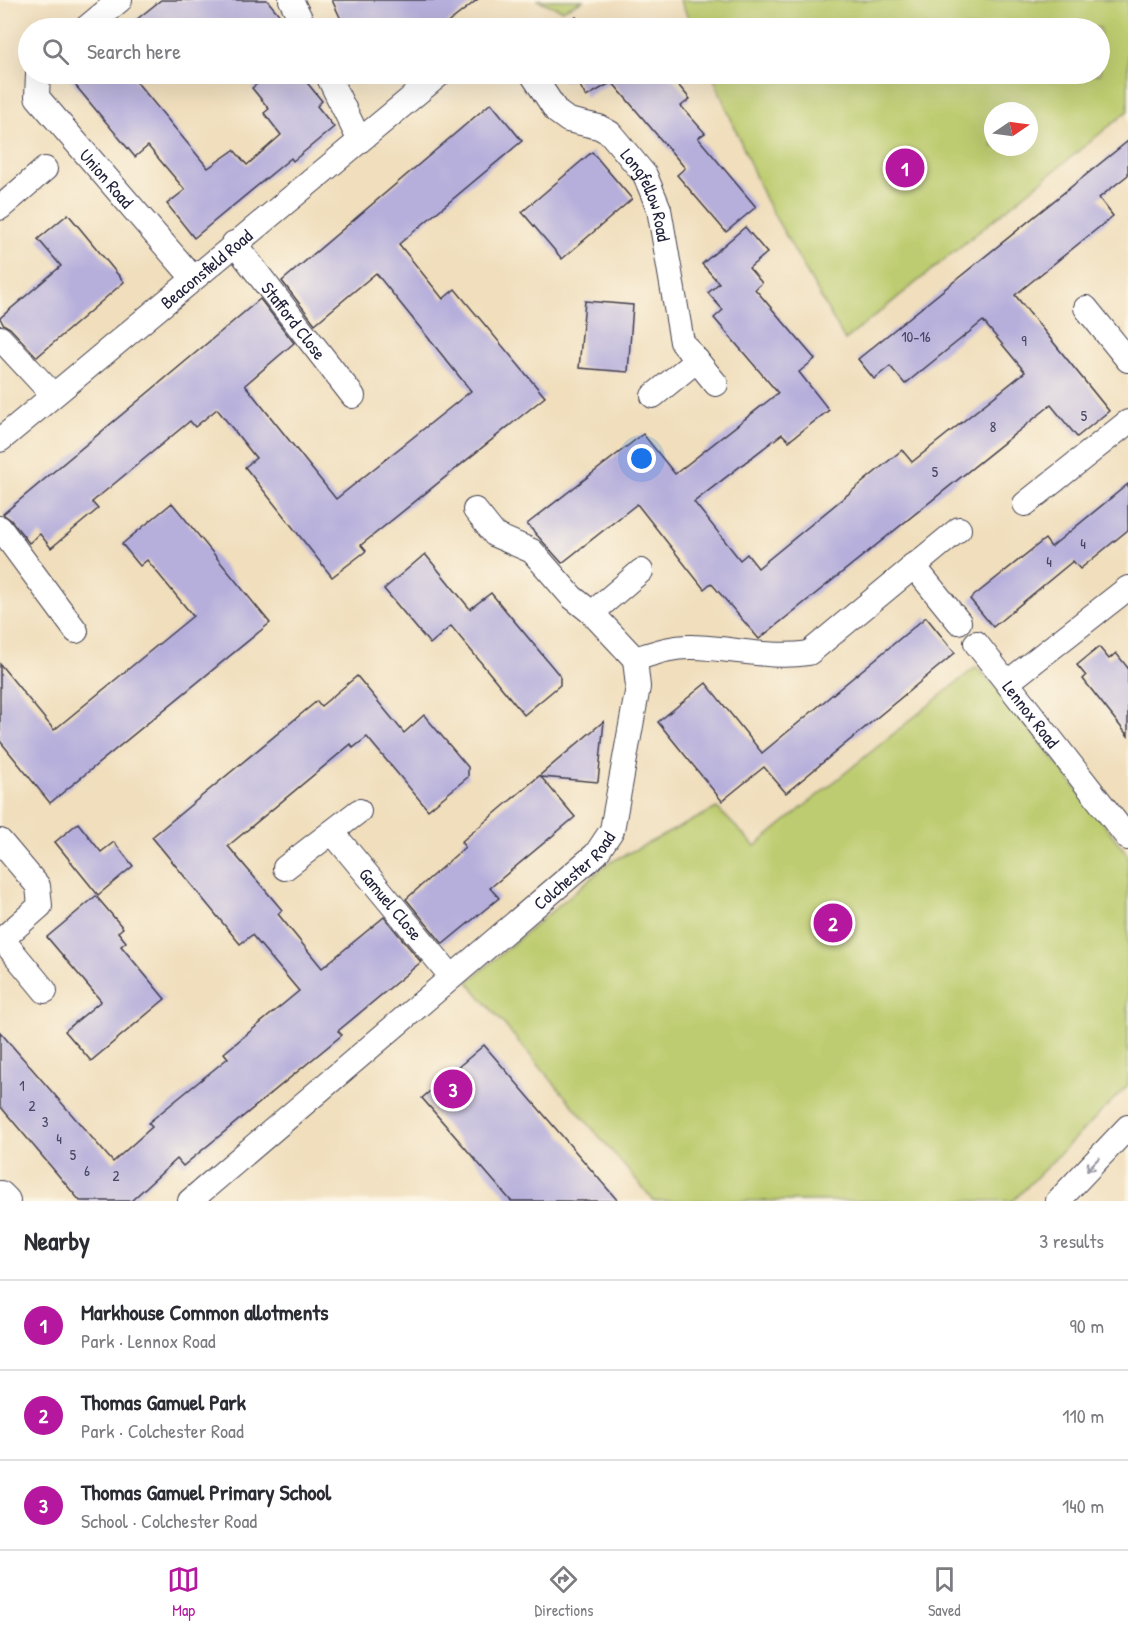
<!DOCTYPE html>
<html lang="en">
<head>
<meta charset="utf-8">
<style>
	body { margin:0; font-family:"Patrick Hand",sans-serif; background:#f7f7f7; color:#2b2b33 }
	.compass { position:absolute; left:984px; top:102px; width:54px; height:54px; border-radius:50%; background:#fff; box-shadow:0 6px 24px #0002; rotate:77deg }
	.you { position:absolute; left:642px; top:459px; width:21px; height:21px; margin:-15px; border:4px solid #fff; border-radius:50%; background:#1a73e8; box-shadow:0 0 0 9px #1a73e833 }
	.badge { display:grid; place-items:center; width:39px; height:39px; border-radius:50%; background:#b5179e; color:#fff; font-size:20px; font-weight:700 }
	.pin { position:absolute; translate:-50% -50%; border:3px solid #fff; box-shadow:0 2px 6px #0006 }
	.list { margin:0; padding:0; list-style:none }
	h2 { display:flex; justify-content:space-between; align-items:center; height:78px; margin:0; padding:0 24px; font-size:26px }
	h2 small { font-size:20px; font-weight:400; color:#7c7c81 }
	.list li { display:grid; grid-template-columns:39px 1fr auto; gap:18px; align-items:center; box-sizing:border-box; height:90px; padding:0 24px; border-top:2px solid #e1e1e2 }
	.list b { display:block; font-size:22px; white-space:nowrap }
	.list p { margin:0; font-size:20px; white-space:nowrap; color:#7c7c81 }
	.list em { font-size:20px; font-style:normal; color:#7c7c81 }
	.icon { flex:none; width:33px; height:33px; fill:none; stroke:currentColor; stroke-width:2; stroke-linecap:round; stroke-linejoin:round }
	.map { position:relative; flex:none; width:1128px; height:1201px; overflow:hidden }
	.search { position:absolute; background:#fff; box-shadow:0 6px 24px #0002; left:18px; right:18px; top:18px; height:66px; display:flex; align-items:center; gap:15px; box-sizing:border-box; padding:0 21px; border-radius:33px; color:#7c7c81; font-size:22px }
	.sheet { height:348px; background:#fff }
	nav { display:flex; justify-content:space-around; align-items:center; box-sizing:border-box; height:84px; border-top:2px solid #e1e1e2; background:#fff; font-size:16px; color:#7c7c81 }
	nav a { display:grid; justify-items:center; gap:3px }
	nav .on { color:#b5179e }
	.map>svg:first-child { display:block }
</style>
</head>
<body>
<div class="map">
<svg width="1128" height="1201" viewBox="0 0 1128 1201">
	<rect width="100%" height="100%" fill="#fcf5e5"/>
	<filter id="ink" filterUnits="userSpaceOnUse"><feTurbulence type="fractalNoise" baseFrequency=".0167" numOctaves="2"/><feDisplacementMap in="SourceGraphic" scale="12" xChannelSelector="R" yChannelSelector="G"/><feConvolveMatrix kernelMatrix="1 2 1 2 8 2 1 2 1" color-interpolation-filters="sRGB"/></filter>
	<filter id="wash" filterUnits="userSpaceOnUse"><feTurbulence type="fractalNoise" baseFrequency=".008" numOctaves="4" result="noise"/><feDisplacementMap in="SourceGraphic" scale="24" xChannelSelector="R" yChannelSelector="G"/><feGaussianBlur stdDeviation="1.35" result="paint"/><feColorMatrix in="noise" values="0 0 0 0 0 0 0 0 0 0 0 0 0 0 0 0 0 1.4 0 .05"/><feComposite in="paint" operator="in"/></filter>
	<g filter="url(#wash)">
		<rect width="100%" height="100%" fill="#f0debc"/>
		<!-- green -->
		<g fill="#bdcc6f" stroke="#707755" stroke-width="1.5" fill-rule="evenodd">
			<polygon points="537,0 584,0 562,10"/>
			<path d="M680,0H1128V111L845,340L765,199L712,74H1100V28H693ZM993,111H1029V147H993Z"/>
			<polygon points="976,667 1000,690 1128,855 1128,1085 1013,1201 654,1201 468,982 609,863 717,808 755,846"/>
		</g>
		<g id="blocks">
			<!-- building -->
			<g fill="#b6afdb">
				<polygon points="161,0 267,0 287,24 281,28 212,28 205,21 196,28 135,28 131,24"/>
				<polygon points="332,0 477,0 441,28 345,28"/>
				<polygon points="576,17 583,28 556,28"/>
				<polygon points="66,74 130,74 208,168 234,150 247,165 281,135 264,113 269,109 252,88 257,84 249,74 300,74 322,101 317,106 334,127 293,161 291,158 194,238 167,204 185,190 148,146 135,157"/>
				<polygon points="560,74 669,74 690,99 681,106 705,133 698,138 756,207 726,232 677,175 685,168 612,82 586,97 575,76 565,82"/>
				<polygon points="491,103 522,141 399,244 443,299 455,289 545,397 361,545 366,551 332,577 245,467 256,458 217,409 195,427 190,421 92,502 98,509 51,548 40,534 29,543 11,520 3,514 260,299 294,343 245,385 336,499 471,391 376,273 315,324 282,281"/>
				<polygon points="1128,141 1128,175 1099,198 1113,216 1015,295 1109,411 1077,437 1051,405 759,639 711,583 704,589 637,504 562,563 527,524 643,434 675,474 778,393 714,318 723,310 708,293 719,283 702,264 745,227 767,253 749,268 762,283 755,289 815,359 799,372 829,410 789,441 782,434 694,502 740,560 747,554 758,568 902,450 912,462 1025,372 983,321 905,384 890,366 874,379 858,359"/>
				<polygon points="592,152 632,199 562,259 522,212"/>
				<polygon points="68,214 124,282 37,357 10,328 3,324 0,318 61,266 38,239"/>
				<polygon points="585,301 633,305 628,372 579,368"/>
				<polygon points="1128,484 1128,530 1080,569 1073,561 993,627 970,599 1045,539 1051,547"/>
				<polygon points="172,503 270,623 50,803 0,741 0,664 54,730 193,616 147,560 140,566 122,544"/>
				<polygon points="425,554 470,609 491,593 560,676 560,685 524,715 451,626 430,644 384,589"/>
				<polygon points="926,617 955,653 786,793 764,767 722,801 658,722 706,683 762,753"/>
				<polygon points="1099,647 1109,659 1116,653 1128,668 1128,736 1083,679 1086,676 1077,665"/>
				<polygon points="357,676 404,733 424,715 468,767 468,777 428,810 367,737 353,748 351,744 228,846 282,910 278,914 322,968 384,917 421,962 338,1031 342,1035 183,1166 177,1159 131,1201 80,1201 0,1106 0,1032 113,1162 152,1127 148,1123 228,1058 224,1053 299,991 252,935 240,944 152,837 317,701 321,706"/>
				<polygon points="604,721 598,782 541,777 575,817 490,888 499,898 443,944 406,899 465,847 461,842"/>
				<polygon points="78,823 101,852 114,842 133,866 98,895 55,842"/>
				<polygon points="96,896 123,928 118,932 126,942 121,946 165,999 91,1061 65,1031 101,1001 47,937"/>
				<polygon points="484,1045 618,1201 511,1201 422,1098"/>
			</g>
		</g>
	</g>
	<g filter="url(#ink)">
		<use href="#blocks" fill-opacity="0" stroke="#413e4e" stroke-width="1.5"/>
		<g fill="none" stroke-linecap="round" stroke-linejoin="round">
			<!-- minor casing -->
			<g stroke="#413e4e" stroke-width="26">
				<g id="minor">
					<polyline points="291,0 305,28"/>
					<polyline points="86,28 120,0"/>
					<path id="s1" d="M38,74L37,97L193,278"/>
					<polyline points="327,74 359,139"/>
					<path id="s2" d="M532,74L557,112L568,120L599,127L610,133L645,175L659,209L682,342L716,384"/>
					<polyline points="0,208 45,169"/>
					<path id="s3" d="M234,243L353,396"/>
					<polyline points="1086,308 1128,360"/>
					<polyline points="0,338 53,395"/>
					<polyline points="653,396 697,360"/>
					<path id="s4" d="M0,440L440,74"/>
					<polyline points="1025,504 1128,422"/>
					<polyline points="475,510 495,535 532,551 572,597 592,613 635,659"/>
					<polyline points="0,528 76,631"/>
					<polyline points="913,565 959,622"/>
					<polyline points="592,613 641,571"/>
					<path id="s5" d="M976,643L1128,838"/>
					<polyline points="1008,682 1128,588"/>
					<path id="s6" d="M332,832L451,976"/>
					<polyline points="0,841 38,886 40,906 0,941"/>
					<polyline points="285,868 359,811"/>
					<polyline points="2,939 45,991"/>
					<path id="s7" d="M190,1201L596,854L612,830L638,687L635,659C654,653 673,646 693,647C732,648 770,659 809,653L959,529"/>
					<polyline points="1058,1201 1128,1127"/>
				</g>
			</g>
			<!-- tertiary casing -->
			<g stroke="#413e4e" stroke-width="32">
				<polyline id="tertiary" points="0,1196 5,1201"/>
			</g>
			<!-- minor -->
			<use href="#minor" stroke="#fff" stroke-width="24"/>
			<!-- tertiary -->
			<use href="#tertiary" stroke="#fff" stroke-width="30"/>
		</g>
		<!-- one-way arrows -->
		<defs><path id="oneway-shaft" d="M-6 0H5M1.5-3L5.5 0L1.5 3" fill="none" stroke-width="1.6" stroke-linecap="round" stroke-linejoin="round" transform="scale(1.5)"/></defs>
		<use stroke="#9c9ca7" href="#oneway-shaft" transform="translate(1093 1164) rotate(134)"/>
	</g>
	<g text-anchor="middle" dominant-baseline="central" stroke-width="4.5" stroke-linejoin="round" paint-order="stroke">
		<!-- number labels -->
		<g font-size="15" fill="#474563">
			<text x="916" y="336">10-16</text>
			<text x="1024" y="340">9</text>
			<text x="1084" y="415">5</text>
			<text x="993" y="426">8</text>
			<text x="935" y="471">5</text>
			<text x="1083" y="543">4</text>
			<text x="1049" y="561">4</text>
			<text x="22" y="1085">1</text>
			<text x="32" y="1105">2</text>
			<text x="45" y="1121">3</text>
			<text x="59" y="1138">4</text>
			<text x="73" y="1154">5</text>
			<text x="87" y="1170">6</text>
			<text x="116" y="1175">2</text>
		</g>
		<!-- street labels -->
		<g font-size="18" fill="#22223b" stroke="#fcf5e5">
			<text stroke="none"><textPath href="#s1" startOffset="130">Union Road</textPath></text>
			<text stroke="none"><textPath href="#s2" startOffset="177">Longfellow Road</textPath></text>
			<text stroke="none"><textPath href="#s4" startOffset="268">Beaconsfield Road</textPath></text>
			<text stroke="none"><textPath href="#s3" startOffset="98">Stafford Close</textPath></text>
			<text stroke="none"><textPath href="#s5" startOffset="90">Lennox Road</textPath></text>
			<text stroke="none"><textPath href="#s7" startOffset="507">Colchester Road</textPath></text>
			<text stroke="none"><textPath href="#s6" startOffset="93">Gamuel Close</textPath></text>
		</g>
	</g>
</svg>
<svg class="compass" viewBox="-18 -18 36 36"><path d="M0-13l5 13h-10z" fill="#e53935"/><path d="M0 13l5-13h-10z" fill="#7c7c81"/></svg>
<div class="you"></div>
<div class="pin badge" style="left:905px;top:168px">1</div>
<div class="pin badge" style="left:833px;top:923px">2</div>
<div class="pin badge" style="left:453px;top:1089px">3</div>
<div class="search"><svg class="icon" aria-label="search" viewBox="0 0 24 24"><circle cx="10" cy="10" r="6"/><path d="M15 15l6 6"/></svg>Search here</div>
</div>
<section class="sheet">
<h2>Nearby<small>3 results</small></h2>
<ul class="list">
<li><span class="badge">1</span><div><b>Markhouse Common allotments</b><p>Park · Lennox Road</p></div><em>90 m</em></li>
<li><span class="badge">2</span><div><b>Thomas Gamuel Park</b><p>Park · Colchester Road</p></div><em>110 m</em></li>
<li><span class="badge">3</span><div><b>Thomas Gamuel Primary School</b><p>School · Colchester Road</p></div><em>140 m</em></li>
</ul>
</section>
<nav>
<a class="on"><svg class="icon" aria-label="map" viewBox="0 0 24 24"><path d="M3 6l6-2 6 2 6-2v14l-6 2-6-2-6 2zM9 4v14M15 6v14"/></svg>Map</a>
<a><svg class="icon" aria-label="directions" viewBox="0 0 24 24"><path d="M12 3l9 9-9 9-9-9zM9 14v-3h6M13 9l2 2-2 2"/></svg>Directions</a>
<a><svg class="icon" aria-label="saved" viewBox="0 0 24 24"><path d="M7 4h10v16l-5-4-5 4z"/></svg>Saved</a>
</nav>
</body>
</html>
